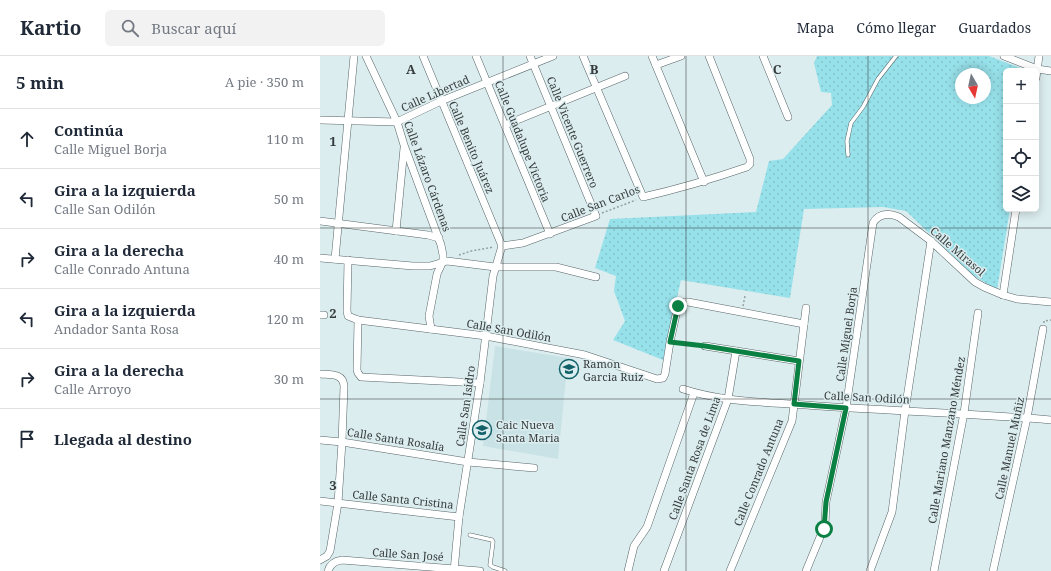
<!DOCTYPE html>
<html lang="es">
<head>
<meta charset="utf-8">
<style>
	body { margin:0; font-family:"Noto Serif",serif; background:#f2f2f3; color:#1f2937 }
	.controls { position:absolute; right:12px; top:12px; display:grid; overflow:hidden; border-radius:6px; box-shadow:0 2px 10px #0003 }
	.controls button { width:36px; height:36px; display:grid; place-items:center; padding:0; border:0; border-bottom:1px solid #e0e1e3; background:#fff; color:#1f2937; font:20px sans-serif }
	.compass { position:absolute; left:635px; top:12px; width:36px; height:36px; border-radius:50%; background:#fff; box-shadow:0 2px 10px #0003; rotate:171deg }
	.stop { position:absolute; width:12px; height:12px; margin:-9px; border:3px solid #0b8043; border-radius:50%; background:#fff }
	.stop.end { background:#0b8043; border-color:#fff; box-shadow:0 1px 4px #0008 }
	.list { margin:0; padding:0; list-style:none }
	h2 { display:flex; justify-content:space-between; align-items:center; height:52px; margin:0; padding:0 16px; font-size:17px }
	h2 small { font-size:13px; font-weight:400; color:#747a83 }
	.list li { display:grid; grid-template-columns:26px 1fr auto; gap:12px; align-items:center; box-sizing:border-box; height:60px; padding:0 16px; border-top:1px solid #e0e1e3 }
	.list b { display:block; font-size:15px; white-space:nowrap }
	.list p { margin:0; font-size:13px; white-space:nowrap; color:#747a83 }
	.list em { font-size:13px; font-style:normal; color:#747a83 }
	.icon { flex:none; width:22px; height:22px; fill:none; stroke:currentColor; stroke-width:2; stroke-linecap:round; stroke-linejoin:round }
	.map { position:relative; flex:none; width:731px; height:515px; overflow:hidden }
	header { display:flex; align-items:center; gap:24px; box-sizing:border-box; height:56px; padding:0 20px; background:#fff; border-bottom:1px solid #e0e1e3 }
	header strong { font-size:19px }
	nav { display:flex; gap:22px; margin-inline-start:auto; font-size:14px }
	.search { width:280px; height:36px; background:#f2f2f3; display:flex; align-items:center; gap:10px; box-sizing:border-box; padding:0 14px; border-radius:6px; color:#747a83; font-size:15px }
	main { display:flex }
	aside { flex:1; background:#fff }
	.map>svg:first-child { display:block }
</style>
</head>
<body>
<header>
<strong>Kartio</strong>
<div class="search"><svg class="icon" aria-label="search" viewBox="0 0 24 24"><circle cx="10" cy="10" r="6"/><path d="M15 15l6 6"/></svg>Buscar aquí</div>
<nav><a>Mapa</a><a>Cómo llegar</a><a>Guardados</a></nav>
</header>
<main>
<aside>
<h2>5 min<small>A pie · 350 m</small></h2>
<ul class="list">
<li><svg class="icon" aria-label="ahead" viewBox="0 0 24 24"><path d="M12 20V5M6 11l6-6 6 6"/></svg><div><b>Continúa</b><p>Calle Miguel Borja</p></div><em>110 m</em></li>
<li><svg class="icon" aria-label="left" viewBox="0 0 24 24"><path d="M17 20v-9H6M10 6l-5 5 5 5"/></svg><div><b>Gira a la izquierda</b><p>Calle San Odilón</p></div><em>50 m</em></li>
<li><svg class="icon" aria-label="right" viewBox="0 0 24 24"><path d="M7 20v-9h11M14 6l5 5-5 5"/></svg><div><b>Gira a la derecha</b><p>Calle Conrado Antuna</p></div><em>40 m</em></li>
<li><svg class="icon" aria-label="left" viewBox="0 0 24 24"><path d="M17 20v-9H6M10 6l-5 5 5 5"/></svg><div><b>Gira a la izquierda</b><p>Andador Santa Rosa</p></div><em>120 m</em></li>
<li><svg class="icon" aria-label="right" viewBox="0 0 24 24"><path d="M7 20v-9h11M14 6l5 5-5 5"/></svg><div><b>Gira a la derecha</b><p>Calle Arroyo</p></div><em>30 m</em></li>
<li><svg class="icon" aria-label="arrive" viewBox="0 0 24 24"><path d="M6 21V4h12l-3 4 3 4H6"/></svg><div><b>Llegada al destino</b></div></li>
</ul>
</aside>
<div class="map">
<svg width="731" height="515" viewBox="0 0 731 515">
	<defs>
		<pattern id="grass-dots" width="8" height="8" patternUnits="userSpaceOnUse"><rect width="8" height="8" fill="#97e1ea"/><path d="M2 2h.1M6 6h.1" fill="none" stroke="#83c2ca" stroke-width="1.8" stroke-linecap="round"/></pattern>
	</defs>
	<rect width="100%" height="100%" fill="#dcedef"/>
	<!-- built -->
	<polygon fill="#c8e2e5" points="175,290 248,302 238,403 163,390"/>
	<!-- grass -->
	<path fill="url(#grass-dots)" fill-rule="evenodd" d="M497,0H669L708,15H686V153H690L677,234L653,219L586,155L563,151L484,153L470,242L361,224L343,304L293,284L305,265L294,235L296,220L275,212L290,163L436,156L449,105L463,103L512,49L511,37L501,36L494,7ZM641,18H665V42H641Z"/>
	<g fill="none" stroke-linecap="round" stroke-linejoin="round">
		<!-- lane casing -->
		<g stroke="#576567" stroke-width="4.5">
			<g id="lane">
				<polyline points="528,99 527,85 531,67 543,51 558,23 576,0"/>
				<polyline points="150,479 172,484 173,486 170,509 173,511 185,515"/>
			</g>
		</g>
		<!-- street casing -->
		<g stroke="#576567" stroke-width="8">
			<g id="street">
				<polyline points="46,0 77,66 84,89 121,189 123,199 123,205"/>
				<polyline points="103,0 182,190"/>
				<polyline points="156,0 230,178"/>
				<path d="M263,0L323,141C358,133 392,123 427,111L430,108V103L389,0"/>
				<polyline points="332,0 384,126"/>
				<polyline points="443,0 468,61"/>
				<polyline points="684,0 717,13 731,15"/>
				<polyline points="336,9 361,0"/>
				<polyline points="716,22 719,0"/>
				<polyline points="0,64 77,66 121,45 233,0"/>
				<polyline points="185,69 305,20"/>
				<polyline points="0,165 108,179 119,182"/>
				<polyline points="76,175 84,92"/>
				<polyline points="182,190 203,187 276,160 210,0"/>
				<polyline points="0,202 93,210 110,210 127,205 175,211 236,211 276,221"/>
				<polyline points="15,203 34,0"/>
				<polyline points="28,204 27,255 28,260 38,264 166,280 265,299 337,323 343,322 345,318 350,286 358,250 362,246 368,246 484,268"/>
				<polyline points="683,239 696,153"/>
				<polyline points="0,259 4,259"/>
				<polyline points="38,264 37,314 38,317 41,321 160,327"/>
				<polyline points="111,273 109,260 117,218 123,205"/>
				<polyline points="385,290 479,305"/>
				<path d="M0,318C11,319 23,317 24,330L22,386L18,447L10,495L7,500L0,504"/>
				<path d="M363,333C402,346 446,346 486,349C568,355 649,357 731,364"/>
				<polyline points="0,384 22,386 148,406 214,412"/>
				<polyline points="0,445 139,461"/>
				<path d="M8,515C10,508 15,505 22,504L160,515"/>
				<polyline points="134,515 139,461 160,327 173,220 182,190"/>
				<polyline points="308,515 314,490 327,471 374,337"/>
				<polyline points="344,515 408,343 416,295"/>
				<polyline points="410,515 472,365 486,252"/>
				<path d="M486,515L505,469L506,446L526,352L553,167C559,157 569,157 579,161L611,185L655,226L664,231L683,239L697,243L731,246"/>
				<polyline points="550,515 572,456 585,355 611,185"/>
				<polyline points="614,515 644,357 658,257"/>
				<polyline points="673,515 707,362 723,273"/>
			</g>
		</g>
		<!-- path -->
		<g stroke="#94a0a1" stroke-width="1.5" stroke-dasharray="2 2" stroke-linecap="butt">
			<polyline points="282,157 316,144"/>
			<polyline points="139,199 151,195 174,191"/>
			<polyline points="423,250 425,240"/>
			<polyline points="724,267 724,265 731,264"/>
			<polyline points="357,287 379,289"/>
		</g>
		<!-- lane -->
		<use href="#lane" stroke="#fff" stroke-width="3.5"/>
		<!-- street -->
		<use href="#street" stroke="#fff" stroke-width="7"/>
	</g>
	<g fill="none" stroke-linecap="round" stroke-linejoin="round">
		<!-- route -->
		<polyline stroke="#0b8043" stroke-width="5" points="358,250 350,286 385,290 479,305 474,348 526,352 506,446 504,473"/>
	</g>
	<!-- grid -->
	<path fill="none" stroke="#363c3d" stroke-width="1" stroke-opacity="0.55" d="M183,0V515M366,0V515M548,0V515M0,172H731M0,343H731"/>
	<!-- icons -->
	<defs>
		<g id="school-ring" transform="scale(1)"><circle r="9.5" fill="#dcedef" stroke="#126169" stroke-width="1.5"/><path d="M0-5L7-2L0 1L-7-2ZM-4 1L0 2.5L4 1V4Q0 6-4 4Z" fill="#126169"/></g>
	</defs>
	<g fill-rule="evenodd">
		<use href="#school-ring" x="249" y="313"/>
		<use href="#school-ring" x="162" y="374"/>
	</g>
	<g text-anchor="middle" dominant-baseline="central" stroke-width="3" stroke-linejoin="round" paint-order="stroke">
		<!-- street labels -->
		<g font-size="11" fill="#363c3d" stroke="#dcedef">
			<text transform="translate(115 37) rotate(-24)">Calle Libertad</text>
			<text transform="translate(253 76) rotate(68)">Calle Vicente Guerrero</text>
			<text transform="translate(203 85) rotate(68)">Calle Guadalupe Victoria</text>
			<text transform="translate(152 91) rotate(67)">Calle Benito Juárez</text>
			<text transform="translate(108 120) rotate(70)">Calle Lázaro Cárdenas</text>
			<text transform="translate(280 147) rotate(-21)">Calle San Carlos</text>
			<text transform="translate(638 195) rotate(41)">Calle Mirasol</text>
			<text transform="translate(189 274) rotate(10)">Calle San Odilón</text>
			<text transform="translate(526 278) rotate(-82)">Calle Miguel Borja</text>
			<text transform="translate(547 341) rotate(3)">Calle San Odilón</text>
			<text transform="translate(145 350) rotate(-82)">Calle San Isidro</text>
			<text transform="translate(76 383) rotate(9)">Calle Santa Rosalía</text>
			<text transform="translate(626 384) rotate(-80)">Calle Mariano Manzano Méndez</text>
			<text transform="translate(689 392) rotate(-78)">Calle Manuel Muñiz</text>
			<text transform="translate(374 402) rotate(-70)">Calle Santa Rosa de Lima</text>
			<text transform="translate(438 416) rotate(-68)">Calle Conrado Antuna</text>
			<text transform="translate(83 443) rotate(6)">Calle Santa Cristina</text>
			<text transform="translate(88 498) rotate(4)">Calle San José</text>
		</g>
		<!-- poi labels -->
		<g font-size="11" fill="#363c3d" stroke="#dcedef" text-anchor="start">
			<text x="263" y="307">Ramon<tspan x="263" dy="13">Garcia Ruiz</tspan></text>
			<text x="176" y="368">Caic Nueva<tspan x="176" dy="13">Santa Maria</tspan></text>
		</g>
	</g>
	<g font-size="13" text-anchor="middle" font-weight="bold" fill="#363c3d" stroke="#dcedef" stroke-width="3" stroke-linejoin="round" paint-order="stroke">
		<text x="91" y="18">A</text>
		<text x="274" y="18">B</text>
		<text x="457" y="18">C</text>
		<text x="13" y="90">1</text>
		<text x="13" y="262">2</text>
		<text x="13" y="434">3</text>
	</g>
</svg>
<div class="controls">
<button>+</button>
<button>−</button>
<button><svg class="icon" aria-label="locate" viewBox="0 0 24 24"><circle cx="12" cy="12" r="6"/><path d="M12 2v4M12 18v4M2 12h4M18 12h4"/></svg></button>
<button><svg class="icon" aria-label="layers" viewBox="0 0 24 24"><path d="M12 4l9 5-9 5-9-5zM3 14l9 5 9-5"/></svg></button>
</div>
<svg class="compass" viewBox="-18 -18 36 36"><path d="M0-13l5 13h-10z" fill="#e53935"/><path d="M0 13l5-13h-10z" fill="#747a83"/></svg>
<div class="stop" style="left:504px;top:473px"></div>
<div class="stop end" style="left:358px;top:250px"></div>
</div>
</main>
</body>
</html>
